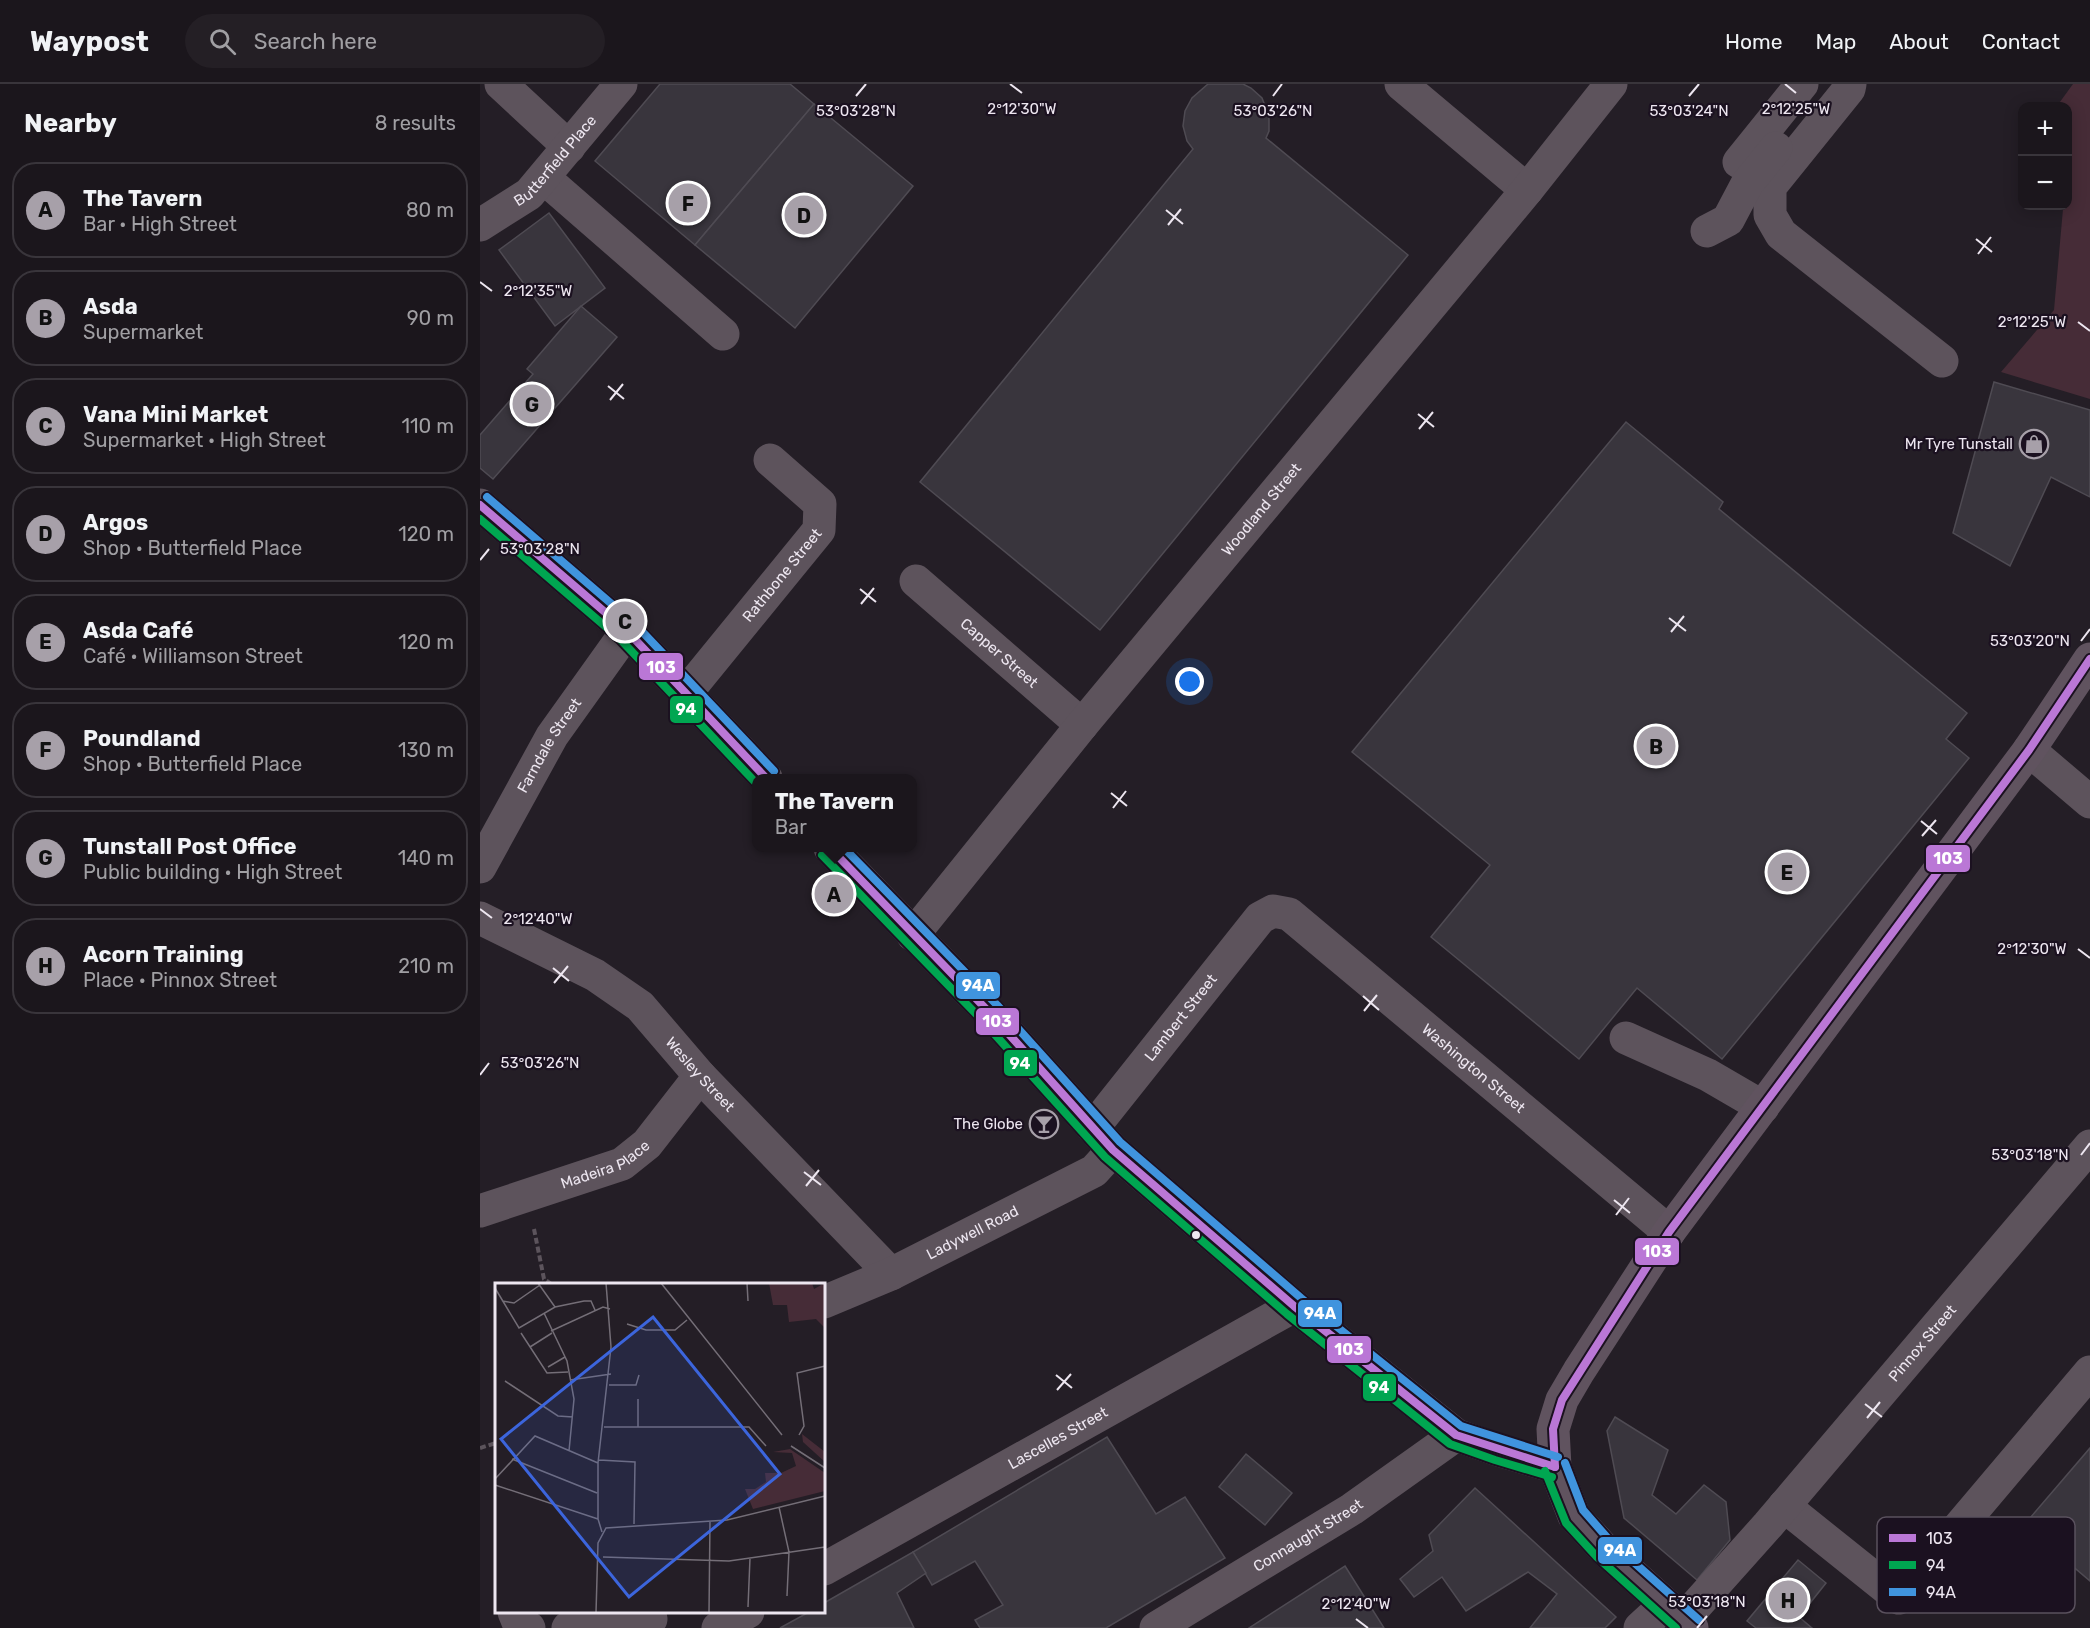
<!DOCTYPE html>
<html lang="en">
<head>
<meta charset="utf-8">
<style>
	body { margin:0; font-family:Rubik,sans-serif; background:#241f25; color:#f1f3f6 }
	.controls { position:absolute; right:18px; top:18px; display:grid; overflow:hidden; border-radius:12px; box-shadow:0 3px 15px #0003 }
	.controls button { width:54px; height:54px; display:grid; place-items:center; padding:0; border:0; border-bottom:2px solid #39353b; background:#1b161c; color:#f1f3f6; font:30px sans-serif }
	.you { position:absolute; left:710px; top:598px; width:21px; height:21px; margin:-15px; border:4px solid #fff; border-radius:50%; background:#1a73e8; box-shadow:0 0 0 9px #1a73e833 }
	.badge { display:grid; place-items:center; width:39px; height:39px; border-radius:50%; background:#a7a0a9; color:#111; font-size:20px; font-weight:700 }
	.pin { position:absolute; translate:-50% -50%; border:3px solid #fff; box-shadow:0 2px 6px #0006 }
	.popup { position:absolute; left:272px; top:690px; width:165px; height:78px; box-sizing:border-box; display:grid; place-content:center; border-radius:12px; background:#1b161c; filter:drop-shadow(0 2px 4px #0005); font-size:20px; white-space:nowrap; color:#a09fa3 }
	.popup b { font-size:22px; color:#f1f3f6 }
	.popup::after { content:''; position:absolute; left:50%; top:100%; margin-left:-12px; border:12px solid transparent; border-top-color:#1b161c }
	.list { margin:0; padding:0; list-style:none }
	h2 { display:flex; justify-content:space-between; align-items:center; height:78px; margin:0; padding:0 24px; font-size:26px }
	h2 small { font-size:20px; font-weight:400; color:#a09fa3 }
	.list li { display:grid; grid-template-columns:39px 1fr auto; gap:18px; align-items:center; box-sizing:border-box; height:96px; margin:0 12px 12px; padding:0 12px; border:2px solid #39353b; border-radius:24px }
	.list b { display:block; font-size:22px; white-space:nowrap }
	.list p { margin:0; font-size:20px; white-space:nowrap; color:#a09fa3 }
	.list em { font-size:20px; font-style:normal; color:#a09fa3 }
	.icon { flex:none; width:33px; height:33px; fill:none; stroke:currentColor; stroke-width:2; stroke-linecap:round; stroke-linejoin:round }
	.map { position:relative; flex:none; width:1610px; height:1544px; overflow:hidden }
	header { display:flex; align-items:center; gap:36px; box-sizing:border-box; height:84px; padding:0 30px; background:#1b161c; border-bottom:2px solid #39353b }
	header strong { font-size:28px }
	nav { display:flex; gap:33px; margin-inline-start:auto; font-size:21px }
	.search { width:420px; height:54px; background:#241f25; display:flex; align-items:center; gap:15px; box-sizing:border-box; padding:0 21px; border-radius:33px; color:#a09fa3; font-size:22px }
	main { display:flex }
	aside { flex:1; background:#1b161c }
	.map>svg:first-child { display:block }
</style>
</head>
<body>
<header>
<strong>Waypost</strong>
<div class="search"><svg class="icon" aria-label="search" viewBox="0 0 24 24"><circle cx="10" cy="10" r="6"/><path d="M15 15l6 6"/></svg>Search here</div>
<nav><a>Home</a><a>Map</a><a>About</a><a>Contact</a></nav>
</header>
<main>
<aside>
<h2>Nearby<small>8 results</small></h2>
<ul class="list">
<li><span class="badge">A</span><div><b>The Tavern</b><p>Bar · High Street</p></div><em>80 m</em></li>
<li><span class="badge">B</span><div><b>Asda</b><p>Supermarket</p></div><em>90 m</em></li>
<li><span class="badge">C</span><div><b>Vana Mini Market</b><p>Supermarket · High Street</p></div><em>110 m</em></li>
<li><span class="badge">D</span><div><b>Argos</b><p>Shop · Butterfield Place</p></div><em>120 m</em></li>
<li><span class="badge">E</span><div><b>Asda Café</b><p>Café · Williamson Street</p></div><em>120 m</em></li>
<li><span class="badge">F</span><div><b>Poundland</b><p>Shop · Butterfield Place</p></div><em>130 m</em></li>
<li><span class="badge">G</span><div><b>Tunstall Post Office</b><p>Public building · High Street</p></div><em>140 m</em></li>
<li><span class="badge">H</span><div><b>Acorn Training</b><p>Place · Pinnox Street</p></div><em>210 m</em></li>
</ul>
</aside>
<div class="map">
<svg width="1610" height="1544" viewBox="0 0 1610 1544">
	<rect width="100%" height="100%" fill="#241e26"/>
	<!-- green -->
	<polygon fill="#462c37" points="1593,0 1610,0 1610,315 1521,288 1574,226 1583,125 1578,122 1588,122 1588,22 1577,22"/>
	<!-- building -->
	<g fill="#39353d" stroke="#4f4b53" stroke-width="1.5">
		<polygon points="180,0 310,0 334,20 215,161 115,77"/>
		<polygon points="728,0 763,0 771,4 782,14 789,32 789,47 786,54 928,171 620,546 440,398 713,65 707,57 703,42 705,27 712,14"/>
		<polygon points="334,20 433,102 315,244 215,161"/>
		<polygon points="69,129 125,204 75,242 19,166"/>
		<polygon points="101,222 137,253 13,395 0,384 0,351 53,290 47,285"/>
		<polygon points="1514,298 1610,326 1610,413 1571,393 1530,482 1473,449"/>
		<polygon points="1146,338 1243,418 1239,425 1487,629 1466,655 1489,674 1242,975 1157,904 1099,975 951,853 1010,781 872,668"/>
		<polygon points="1135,1333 1188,1366 1172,1411 1196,1430 1224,1401 1246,1418 1250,1456 1217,1496 1144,1434 1127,1347"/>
		<polygon points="627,1353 676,1430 705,1413 745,1474 626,1544 500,1544 495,1536 523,1521 495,1477 452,1501 433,1468"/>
		<polygon points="1610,1364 1610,1497 1544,1441"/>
		<polygon points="766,1370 812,1409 785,1441 739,1403"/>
		<polygon points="995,1404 1136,1533 1125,1544 1050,1544 1077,1510 1048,1488 986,1527 962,1493 934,1513 920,1495 953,1467 949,1451"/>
		<polygon points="433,1468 446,1489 417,1509 434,1544 300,1544 329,1528 344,1528 344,1519"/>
		<polygon points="1318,1476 1346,1499 1319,1533 1332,1544 1276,1544 1267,1537"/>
		<polygon points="865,1482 904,1544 769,1544"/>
	</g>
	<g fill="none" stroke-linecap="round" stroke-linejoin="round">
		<!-- path -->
		<g stroke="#5c545c" stroke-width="4" stroke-dasharray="6 3" stroke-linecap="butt">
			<polyline points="54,1145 64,1195 71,1200"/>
			<polyline points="0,1364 16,1359"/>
		</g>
		<!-- minor -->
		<g stroke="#5d535c" stroke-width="33">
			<polyline points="21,0 89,63"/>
			<polyline points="921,0 1047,106"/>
			<polyline points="1370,0 1369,5 1290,103 1290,131 1301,150 1462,277"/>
			<polyline points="1259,78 1322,0"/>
			<polyline points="64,94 243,250"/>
			<path id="s1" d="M0,141L49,110L141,0"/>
			<polyline points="1227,147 1248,136 1267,100 1296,64"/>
			<polyline points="0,421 147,547 286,694"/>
			<path id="s2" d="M436,497L602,641"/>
			<path id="s3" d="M206,609L339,446L340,420L290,376"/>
			<polyline points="1549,666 1610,718"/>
			<polyline points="350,764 509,928 633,1066 814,1222 976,1351 1018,1366 1075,1383"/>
			<path id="s4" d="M0,783L72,652L147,547"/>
			<path id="s5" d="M0,834L115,891L160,922L220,992L411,1190"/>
			<path id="s6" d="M433,851L602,641L1047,106L1131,0"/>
			<polyline points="1146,954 1228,991 1283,1023"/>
			<path id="s7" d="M613,1044L780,834L793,827L809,830L1189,1148"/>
			<path id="s8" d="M0,1127L142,1080L167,1060L220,992"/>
			<path id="s9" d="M344,1218L411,1190L614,1087L633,1066"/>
			<polyline points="1304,1422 1419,1514 1610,1288"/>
			<path id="s10" d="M344,1485L814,1222"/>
			<polyline points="34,1528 40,1543 49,1544"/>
			<path id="s11" d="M1203,1536L1288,1441L1610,1062"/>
			<polyline points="88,1544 171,1535"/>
			<polyline points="238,1544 268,1528"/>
			<path id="s12" d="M676,1544L872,1425L976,1351"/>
			<polyline points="1160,1544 1185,1521"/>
		</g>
		<!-- major -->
		<polyline stroke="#60535f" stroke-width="33" points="1212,1544 1124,1465 1094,1432 1075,1383 1073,1345 1082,1316 1099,1287 1189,1148 1549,666 1610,575"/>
		<!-- bus-1 casing -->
		<g stroke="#1b1120" stroke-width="12">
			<g id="bus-1">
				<polyline points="0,421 147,547 286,694"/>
				<polyline points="350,764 509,928 633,1066 814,1222 976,1351 1075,1383"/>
				<polyline points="1075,1383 1073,1345 1082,1316 1189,1148 1549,666 1610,575"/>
			</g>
		</g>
		<!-- bus-2 casing -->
		<g stroke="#1b1120" stroke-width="12">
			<g id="bus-2">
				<polyline points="0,435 140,555 276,699"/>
				<polyline points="342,771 501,935 625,1073 807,1230 970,1360 1015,1376 1072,1393"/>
				<polyline points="1065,1387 1086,1439 1117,1473 1196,1544"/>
			</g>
		</g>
		<!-- bus-3 casing -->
		<g stroke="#1b1120" stroke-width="12">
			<g id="bus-3">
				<polyline points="7,413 155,540 294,687"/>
				<polyline points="364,764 517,921 640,1058 821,1214 981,1342 1078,1373"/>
				<polyline points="1085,1379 1103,1426 1131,1458 1219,1536"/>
			</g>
		</g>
		<!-- bus-1 -->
		<use href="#bus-1" stroke="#ba77d6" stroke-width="8"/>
		<!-- bus-2 -->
		<use href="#bus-2" stroke="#00a651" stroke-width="8"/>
		<!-- bus-3 -->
		<use href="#bus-3" stroke="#4094de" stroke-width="8"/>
	</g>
	<!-- ticks -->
	<path fill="none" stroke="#ede6f0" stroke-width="2" d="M530,0L542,9M1305,0L1316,9M376,12L386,0M793,12L802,0M1209,12L1219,0M686,126L703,140M688,141L701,125M1496,155L1512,168M1498,170L1511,153M0,198L12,207M1598,238L1610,247M128,302L144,315M130,316L143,300M938,330L954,343M939,345L953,328M0,476L9,465M380,505L396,518M381,520L394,504M1189,534L1206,547M1191,548L1204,532M1601,557L1610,545M631,709L647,722M633,724L646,707M1441,737L1457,750M1442,752L1456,736M0,825L12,834M1598,865L1610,874M73,884L89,897M74,899L88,882M883,912L899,926M884,927L897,911M0,991L9,979M1601,1071L1610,1059M324,1088L341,1101M326,1102L339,1086M1134,1116L1150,1129M1136,1131L1149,1114M576,1291L592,1304M577,1306L591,1290M1385,1320L1402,1333M1387,1334L1400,1318M876,1535L888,1544M1217,1544L1227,1532"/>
	<!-- icons -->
	<defs>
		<g id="shop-ring" transform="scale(1.5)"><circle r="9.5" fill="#1b1120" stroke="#a7a0a9" stroke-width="1.5"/><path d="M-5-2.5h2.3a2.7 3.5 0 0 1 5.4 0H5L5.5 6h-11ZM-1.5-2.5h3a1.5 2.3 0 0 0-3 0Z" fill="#a7a0a9"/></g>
		<g id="bar-ring" transform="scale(1.5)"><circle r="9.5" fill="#1b1120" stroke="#a7a0a9" stroke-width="1.5"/><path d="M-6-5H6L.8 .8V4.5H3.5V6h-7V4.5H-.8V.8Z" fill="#a7a0a9"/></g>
	</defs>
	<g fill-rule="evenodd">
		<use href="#shop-ring" x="1554" y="360"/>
		<use href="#bar-ring" x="564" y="1040"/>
	</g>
	<!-- markers -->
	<circle fill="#ede6f0" stroke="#1b1120" stroke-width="2" cx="716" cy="1151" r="5"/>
	<g text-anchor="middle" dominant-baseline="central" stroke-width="4.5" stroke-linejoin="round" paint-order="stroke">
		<!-- street labels -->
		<g font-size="15" fill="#ede6f0" stroke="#1b1120">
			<text stroke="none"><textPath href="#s1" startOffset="100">Butterfield Place</textPath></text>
			<text stroke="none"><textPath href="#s6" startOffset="550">Woodland Street</textPath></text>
			<text stroke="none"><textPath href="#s3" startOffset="152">Rathbone Street</textPath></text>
			<text stroke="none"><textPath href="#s2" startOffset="110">Capper Street</textPath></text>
			<text stroke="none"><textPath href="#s4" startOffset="140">Farndale Street</textPath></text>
			<text stroke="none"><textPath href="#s7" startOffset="141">Lambert Street</textPath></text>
			<text stroke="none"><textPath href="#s7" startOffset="540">Washington Street</textPath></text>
			<text stroke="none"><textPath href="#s5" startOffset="274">Wesley Street</textPath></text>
			<text stroke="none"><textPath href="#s8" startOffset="134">Madeira Place</textPath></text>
			<text stroke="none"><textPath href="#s9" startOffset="164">Ladywell Road</textPath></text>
			<text stroke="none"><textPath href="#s11" startOffset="366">Pinnox Street</textPath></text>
			<text stroke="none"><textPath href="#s10" startOffset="268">Lascelles Street</textPath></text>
			<text stroke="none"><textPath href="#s12" startOffset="178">Connaught Street</textPath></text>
		</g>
		<!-- poi labels -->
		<g font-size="15" fill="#ede6f0" stroke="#1b1120" text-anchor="end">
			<text x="1533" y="360">Mr Tyre Tunstall</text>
			<text x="543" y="1040">The Globe</text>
		</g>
	</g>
	<!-- overview -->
	<g transform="translate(15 1199)">
		<rect width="330" height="330" fill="#241e26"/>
		<path d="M274,0H317L319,6L330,0V45L321,36L294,39L292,22H278ZM307,151L330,169V179L308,159ZM295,166L330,190V208L258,226L250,206H260L271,199L270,190H286L301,183L297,170L278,169Z" fill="#462c37"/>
		<path fill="none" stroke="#746e77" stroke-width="1.5" d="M43,0L60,24M166,0L287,152M252,0L253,18M0,5L24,45L60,24L89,18H96L100,27M7,18L19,20L45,2M49,30L72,78L79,116L74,168M132,41L151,47H180L192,37M56,48L108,24L115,26M26,50L52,90L73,89M35,64L57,50M53,84L70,74M75,97L116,91M10,98L63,133L78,134M114,102H141L144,92M109,144H254L271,163M143,144V116M304,152L309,143L302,90L330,83M296,163L330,185M17,176L102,210M104,177L140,179L139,241M0,196L40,153L103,180M0,202L103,236M284,224L294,269L292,313M107,249L103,236V180L116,64L111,0M108,274L234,278L330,264M253,324L255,275M101,330L103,260L111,245L232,237L330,213M214,330L215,238"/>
		<path fill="#3c65dc" fill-opacity="0.15" stroke="#3c65dc" stroke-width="3" d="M158,34L285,191L134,314L6,156Z"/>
		<rect width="330" height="330" fill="none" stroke="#ede6f0" stroke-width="3"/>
	</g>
	<!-- legend -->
	<rect x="1397" y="1433" width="198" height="96" rx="9" fill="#1b1120" stroke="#5a515e" stroke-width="1.5"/>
	<rect x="1409" y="1450" width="27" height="8" fill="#ba77d6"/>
	<rect x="1409" y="1477" width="27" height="8" fill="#00a651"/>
	<rect x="1409" y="1504" width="27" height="8" fill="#4094de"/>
	<g font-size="16" fill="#ede6f0">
		<text x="1446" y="1460">103</text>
		<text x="1446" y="1487">94</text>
		<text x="1446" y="1514">94A</text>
	</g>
	<g font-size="15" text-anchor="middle" fill="#ede6f0" stroke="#1b1120" stroke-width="4.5" stroke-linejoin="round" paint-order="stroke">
		<text x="1316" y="30">2°12'25"W</text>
		<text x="542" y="30">2°12'30"W</text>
		<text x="376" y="32">53°03'28"N</text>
		<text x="793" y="32">53°03'26"N</text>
		<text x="1209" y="32">53°03'24"N</text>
		<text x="58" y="212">2°12'35"W</text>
		<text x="1552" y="243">2°12'25"W</text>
		<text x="60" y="470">53°03'28"N</text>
		<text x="1550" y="562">53°03'20"N</text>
		<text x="58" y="840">2°12'40"W</text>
		<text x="1552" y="870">2°12'30"W</text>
		<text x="60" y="984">53°03'26"N</text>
		<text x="1550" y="1076">53°03'18"N</text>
		<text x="1227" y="1523">53°03'18"N</text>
		<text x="876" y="1525">2°12'40"W</text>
	</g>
	<g stroke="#1b1120" stroke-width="2">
		<rect x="158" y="568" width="46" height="29" rx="6" fill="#ba77d6"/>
		<rect x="189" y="611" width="35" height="29" rx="6" fill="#00a651"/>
		<rect x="1445" y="760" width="46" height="29" rx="6" fill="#ba77d6"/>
		<rect x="475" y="887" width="46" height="29" rx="6" fill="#4094de"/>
		<rect x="495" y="923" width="45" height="29" rx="6" fill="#ba77d6"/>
		<rect x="523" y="965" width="35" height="28" rx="6" fill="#00a651"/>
		<rect x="1154" y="1153" width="46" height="29" rx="6" fill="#ba77d6"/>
		<rect x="817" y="1215" width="46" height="29" rx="6" fill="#4094de"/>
		<rect x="846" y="1251" width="46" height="29" rx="6" fill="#ba77d6"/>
		<rect x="882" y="1289" width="35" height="29" rx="6" fill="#00a651"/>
		<rect x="1117" y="1452" width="46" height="29" rx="6" fill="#4094de"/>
	</g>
	<g font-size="16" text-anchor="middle" font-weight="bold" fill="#fff">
		<text x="181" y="589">103</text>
		<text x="206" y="631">94</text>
		<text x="1468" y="780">103</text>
		<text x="498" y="907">94A</text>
		<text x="517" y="943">103</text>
		<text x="540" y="985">94</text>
		<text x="1177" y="1173">103</text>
		<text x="840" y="1235">94A</text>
		<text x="869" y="1271">103</text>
		<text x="899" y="1309">94</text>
		<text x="1140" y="1472">94A</text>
	</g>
</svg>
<div class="controls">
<button>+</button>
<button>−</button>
</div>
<div class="you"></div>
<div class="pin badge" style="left:354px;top:810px">A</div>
<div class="popup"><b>The Tavern</b>Bar</div>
<div class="pin badge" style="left:1176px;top:662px">B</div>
<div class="pin badge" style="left:145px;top:537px">C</div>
<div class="pin badge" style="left:324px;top:131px">D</div>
<div class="pin badge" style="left:1307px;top:788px">E</div>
<div class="pin badge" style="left:208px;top:119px">F</div>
<div class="pin badge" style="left:52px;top:320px">G</div>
<div class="pin badge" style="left:1308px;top:1516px">H</div>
</div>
</main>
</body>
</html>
